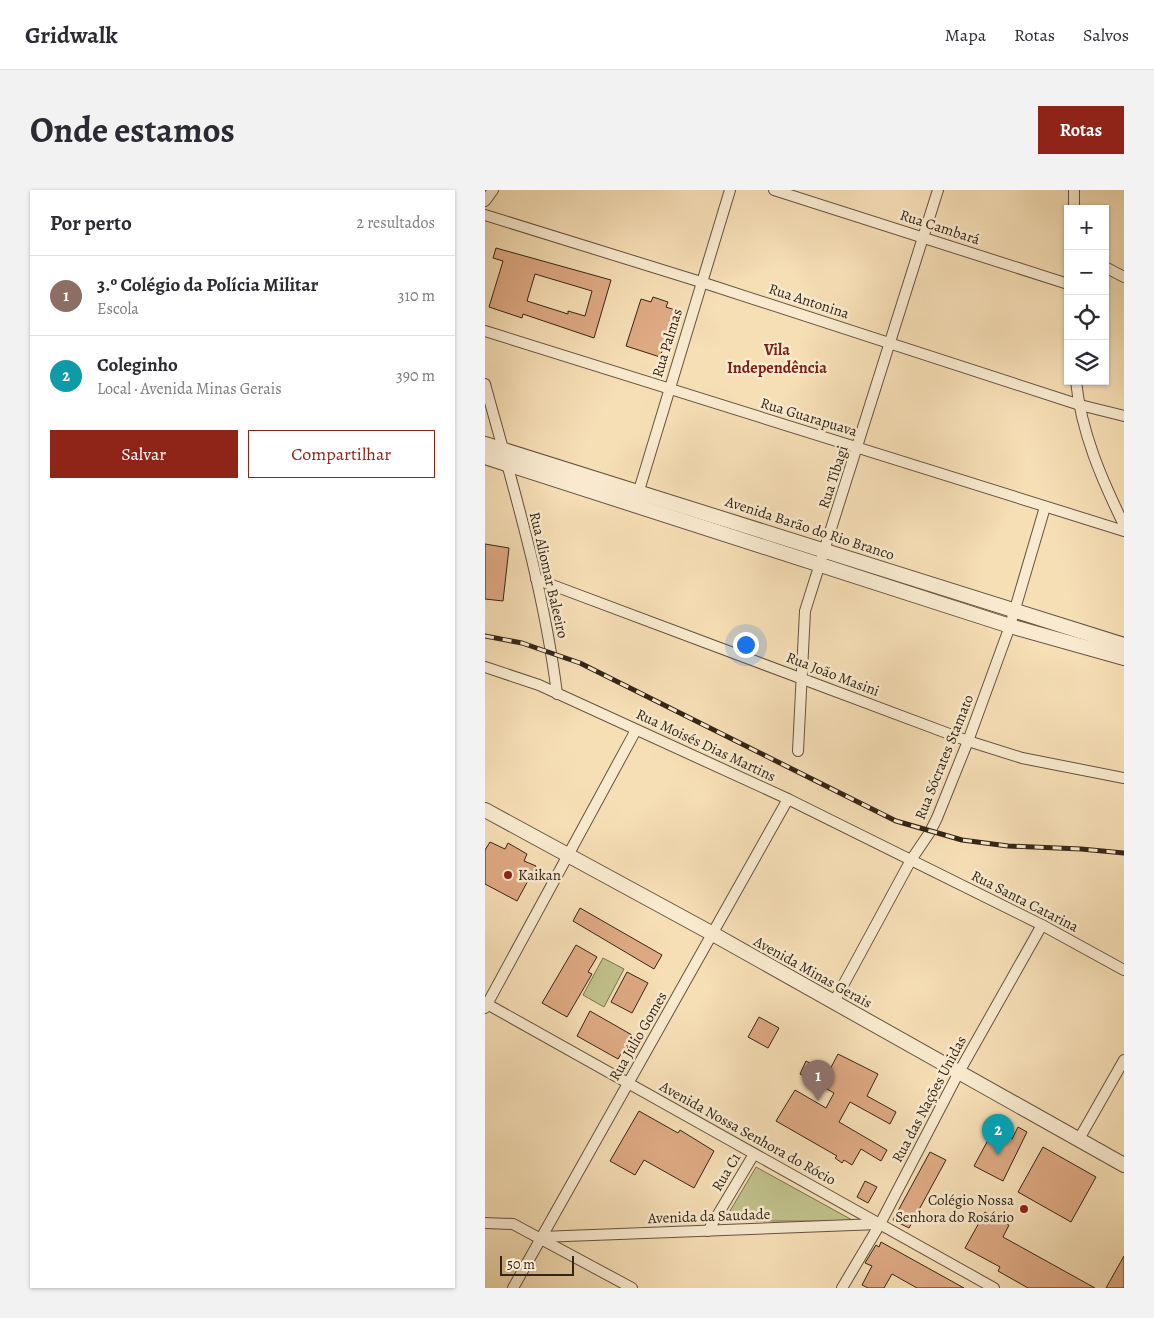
<!DOCTYPE html>
<html lang="pt">
<head>
<meta charset="utf-8">
<style>
	body { margin:0; font-family:Alegreya,serif; background:#f2f2f3; color:#2b2b33 }
	.controls { position:absolute; right:15px; top:15px; display:grid; overflow:hidden; border-radius:0px; box-shadow:0 1px 4px #0004 }
	.controls button { width:45px; height:45px; display:grid; place-items:center; padding:0; border:0; border-bottom:1px solid #e1e1e2; background:#fff; color:#2b2b33; font:25px sans-serif }
	.scale { position:absolute; left:15px; bottom:12px; width:74px; box-sizing:border-box; padding-left:5px; border:2px solid #342518; border-top:0; font-size:14px; line-height:18px; white-space:nowrap; color:#342518; -webkit-text-stroke:4px #f9eacf; paint-order:stroke }
	.you { position:absolute; left:260px; top:454px; width:18px; height:18px; margin:-12px; border:4px solid #fff; border-radius:50%; background:#1a73e8; box-shadow:0 0 0 8px #1a73e833 }
	.badge { display:grid; place-items:center; width:32px; height:32px; border-radius:50%; background:#8f2418; color:#fff; font-size:16px; font-weight:700 }
	.pin { position:absolute; translate:-50% -41px; filter:drop-shadow(0 1px 2px #0008) }
	.pin::after { content:''; position:absolute; top:26px; width:18px; height:15px; background:inherit; clip-path:polygon(0 0,100% 0,50% 100%) }
	.list { margin:0; padding:0; list-style:none }
	h2 { display:flex; justify-content:space-between; align-items:center; height:65px; margin:0; padding:0 20px; font-size:21px }
	h2 small { font-size:16px; font-weight:400; color:#7c7c81 }
	.list li { display:grid; grid-template-columns:32px 1fr auto; gap:15px; align-items:center; box-sizing:border-box; height:80px; padding:0 20px; border-top:1px solid #e1e1e2 }
	.list b { display:block; font-size:19px; white-space:nowrap }
	.list p { margin:0; font-size:16px; white-space:nowrap; color:#7c7c81 }
	.list em { font-size:16px; font-style:normal; color:#7c7c81 }
	.actions { display:flex; gap:10px; padding:15px 20px }
	.actions a { flex:1; padding:11px 0; border:1px solid #8f2418; border-radius:0px; text-align:center; font-size:18px; color:#8f2418 }
	.actions .main { background:#8f2418; color:#fff }
	.icon { flex:none; width:28px; height:28px; fill:none; stroke:currentColor; stroke-width:2; stroke-linecap:round; stroke-linejoin:round }
	.map { position:relative; flex:none; width:639px; height:1098px; overflow:hidden; border-radius:0px }
	header { display:flex; align-items:center; gap:30px; box-sizing:border-box; height:70px; padding:0 25px; background:#fff; border-bottom:1px solid #e1e1e2 }
	header strong { font-size:24px }
	nav { display:flex; gap:28px; margin-inline-start:auto; font-size:18px }
	.intro { display:flex; align-items:center; justify-content:space-between; box-sizing:border-box; height:120px; padding:0 30px }
	h1 { margin:0; font-size:35px }
	.button { padding:12px 22px; border-radius:0px; background:#8f2418; color:#fff; font-size:18px; font-weight:700 }
	main { display:flex; gap:30px; padding:0 30px }
	aside { flex:1; background:#fff; border-radius:0px; box-shadow:0 1px 4px #0004 }
	.map>svg:first-child { display:block }
</style>
</head>
<body>
<header>
<strong>Gridwalk</strong>
<nav><a>Mapa</a><a>Rotas</a><a>Salvos</a></nav>
</header>
<div class="intro"><h1>Onde estamos</h1><a class="button">Rotas</a></div>
<main>
<aside>
<h2>Por perto<small>2 resultados</small></h2>
<ul class="list">
<li><span class="badge" style="background:#8d6e63">1</span><div><b>3.º Colégio da Polícia Militar</b><p>Escola</p></div><em>310 m</em></li>
<li><span class="badge" style="background:#0f9aa8">2</span><div><b>Coleginho</b><p>Local · Avenida Minas Gerais</p></div><em>390 m</em></li>
</ul>
<div class="actions"><a class="main">Salvar</a><a>Compartilhar</a></div>
</aside>
<div class="map">
<svg width="639" height="1098" viewBox="0 0 639 1098">
	<rect width="100%" height="100%" fill="#f6deb5"/>
	<filter id="stains"><feTurbulence type="fractalNoise" baseFrequency=".004" numOctaves="4"/><feColorMatrix values="0 0 0 0 .2 0 0 0 0 .09 0 0 0 0 .02 0 0 0 .5 -.17"/></filter>
	<radialGradient id="worn" r=".72"><stop offset=".6" stop-color="#630" stop-opacity="0"/><stop offset="1" stop-color="#630" stop-opacity=".3"/></radialGradient>
	<!-- green -->
	<g fill="#c0c08b" stroke="#7a7252">
		<polygon points="118,768 139,779 119,817 98,805"/>
		<polygon points="271,977 369,1031 239,1031"/>
	</g>
	<!-- building -->
	<g fill="#dea983" stroke="#342518" fill-rule="evenodd">
		<path d="M11,58L126,90L109,148L38,124L37,128L4,117L18,71L8,68ZM50,84L107,101L100,126L83,121V124L42,111Z"/>
		<polygon points="168,107 183,112 181,117 190,120 175,167 141,156 156,109 166,112"/>
		<polygon points="0,354 24,358 18,411 0,409"/>
		<polygon points="5,652 20,659 23,653 42,664 39,671 51,676 32,711 0,694 0,660"/>
		<polygon points="95,718 177,765 169,779 88,731"/>
		<polygon points="91,755 112,767 103,782 107,784 82,827 57,813"/>
		<polygon points="142,782 163,793 147,823 126,812"/>
		<polygon points="105,821 147,845 133,869 92,846"/>
		<polygon points="274,827 294,838 283,858 263,847"/>
		<polygon points="353,864 393,884 382,906 411,922 405,934 365,912 354,932 402,960 396,971 376,959 367,975 359,970 357,973 350,968 352,966 291,931 310,900 341,918 349,903 315,884 321,871 343,883"/>
		<polygon points="154,921 193,943 195,940 229,961 209,998 159,970 150,985 125,971"/>
		<polygon points="533,937 542,942 518,991 489,976 509,939 527,949"/>
		<polygon points="558,957 611,987 586,1032 533,1002"/>
		<polygon points="445,962 461,970 424,1038 408,1030"/>
		<polygon points="380,991 392,997 383,1013 372,1007"/>
		<polygon points="500,1022 524,1035 518,1047 610,1098 543,1098 513,1081 515,1077 480,1058"/>
		<polygon points="396,1052 479,1098 432,1098 407,1084 399,1098 383,1098 377,1095 387,1076 380,1073 391,1055 394,1057"/>
		<polygon points="639,1066 639,1098 621,1098"/>
	</g>
	<g fill="none" stroke-linecap="round" stroke-linejoin="round">
		<!-- minor casing -->
		<g stroke="#64533f" stroke-width="12">
			<g id="minor">
				<polyline points="289,0 583,94"/>
				<polyline points="589,0 589,19"/>
				<polyline points="0,11 8,0"/>
				<polyline points="0,25 216,92 595,215 639,226"/>
				<polyline points="620,77 639,87"/>
				<polyline points="0,141 639,341"/>
				<path d="M591,191C596,242 617,290 639,335"/>
				<path d="M0,194C28,296 59,399 72,504"/>
				<polyline points="152,307 245,0"/>
				<polyline points="51,389 483,551 537,568 639,588"/>
				<polyline points="0,477 54,495 303,609 557,735 639,780"/>
				<polyline points="313,561 320,421 453,0"/>
				<polyline points="349,812 426,670 445,642 452,628 483,551 525,436 560,317"/>
				<polyline points="2,814 509,1098"/>
				<polyline points="0,818 151,540"/>
				<polyline points="594,949 639,870"/>
				<polyline points="0,1033 28,1034 147,1098"/>
				<polyline points="223,1041 269,964"/>
				<polyline points="55,1047 394,1034"/>
				<polyline points="28,1098 303,609"/>
				<polyline points="357,1098 395,1034 474,882 557,735"/>
			</g>
		</g>
		<!-- tertiary casing -->
		<g stroke="#64533f" stroke-width="16">
			<g id="tertiary">
				<polyline points="0,254 639,455"/>
				<polyline points="0,267 525,436 639,468"/>
				<polyline points="0,620 228,744 639,975"/>
			</g>
		</g>
		<!-- minor -->
		<use href="#minor" stroke="#f9eacf" stroke-width="10"/>
		<!-- tertiary -->
		<use href="#tertiary" stroke="#f9eacf" stroke-width="14"/>
		<!-- rail casing -->
		<g stroke="#342518" stroke-width="5">
			<polyline id="rail" points="0,446 37,453 95,473 411,631 477,650 523,656 596,659 639,663"/>
		</g>
		<!-- rail -->
		<use href="#rail" stroke="#f9eacf" stroke-width="3" stroke-dasharray="9" stroke-linecap="butt"/>
	</g>
	<!-- markers -->
	<g fill="#8f2418" stroke="#f9eacf" stroke-width="2">
		<circle cx="23" cy="685" r="5"/>
		<circle cx="539" cy="1019" r="5"/>
	</g>
	<g text-anchor="middle" dominant-baseline="central" stroke-width="5" stroke-linejoin="round" paint-order="stroke">
		<!-- street labels -->
		<g font-size="15" fill="#342518" stroke="#f9eacf">
			<text transform="translate(455 37) rotate(18)">Rua Cambará</text>
			<text transform="translate(324 111) rotate(18)">Rua Antonina</text>
			<text transform="translate(182 153) rotate(-73)">Rua Palmas</text>
			<text transform="translate(324 227) rotate(17)">Rua Guarapuava</text>
			<text transform="translate(348 287) rotate(-72)">Rua Tibagi</text>
			<text transform="translate(325 338) rotate(18)">Avenida Barão do Rio Branco</text>
			<text transform="translate(64 385) rotate(77)">Rua Aliomar Baleeiro</text>
			<text transform="translate(348 484) rotate(21)">Rua João Masini</text>
			<text transform="translate(221 555) rotate(25)">Rua Moisés Dias Martins</text>
			<text transform="translate(459 567) rotate(-68)">Rua Sócrates Stamato</text>
			<text transform="translate(540 711) rotate(27)">Rua Santa Catarina</text>
			<text transform="translate(328 782) rotate(29)">Avenida Minas Gerais</text>
			<text transform="translate(153 846) rotate(-60)">Rua Júlio Gomes</text>
			<text transform="translate(444 909) rotate(-62)">Rua das Nações Unidas</text>
			<text transform="translate(263 943) rotate(29)">Avenida Nossa Senhora do Rócio</text>
			<text transform="translate(241 982) rotate(-59)">Rua C1</text>
			<text transform="translate(224 1026) rotate(-2)">Avenida da Saudade</text>
		</g>
		<!-- poi labels -->
		<g font-size="15" fill="#342518" stroke="#f9eacf" text-anchor="start">
			<text x="33" y="685">Kaikan</text>
			<text x="529" y="1010" text-anchor="end">Colégio Nossa<tspan x="529" dy="17">Senhora do Rosário</tspan></text>
		</g>
		<!-- neighbourhood labels -->
		<g font-size="16" font-weight="bold" fill="#7a1f14" stroke="#f9eacf">
			<text x="292" y="160">Vila<tspan x="292" dy="18">Independência</tspan></text>
		</g>
	</g>
	<rect width="100%" height="100%" filter="url(#stains)"/>
	<rect width="100%" height="100%" fill="url(#worn)"/>
</svg>
<div class="controls">
<button>+</button>
<button>−</button>
<button><svg class="icon" aria-label="locate" viewBox="0 0 24 24"><circle cx="12" cy="12" r="6"/><path d="M12 2v4M12 18v4M2 12h4M18 12h4"/></svg></button>
<button><svg class="icon" aria-label="layers" viewBox="0 0 24 24"><path d="M12 4l9 5-9 5-9-5zM3 14l9 5 9-5"/></svg></button>
</div>
<div class="scale">50 m</div>
<div class="you"></div>
<div class="pin badge" style="left:333px;top:911px;background:#8d6e63">1</div>
<div class="pin badge" style="left:513px;top:965px;background:#0f9aa8">2</div>
</div>
</main>
</body>
</html>
